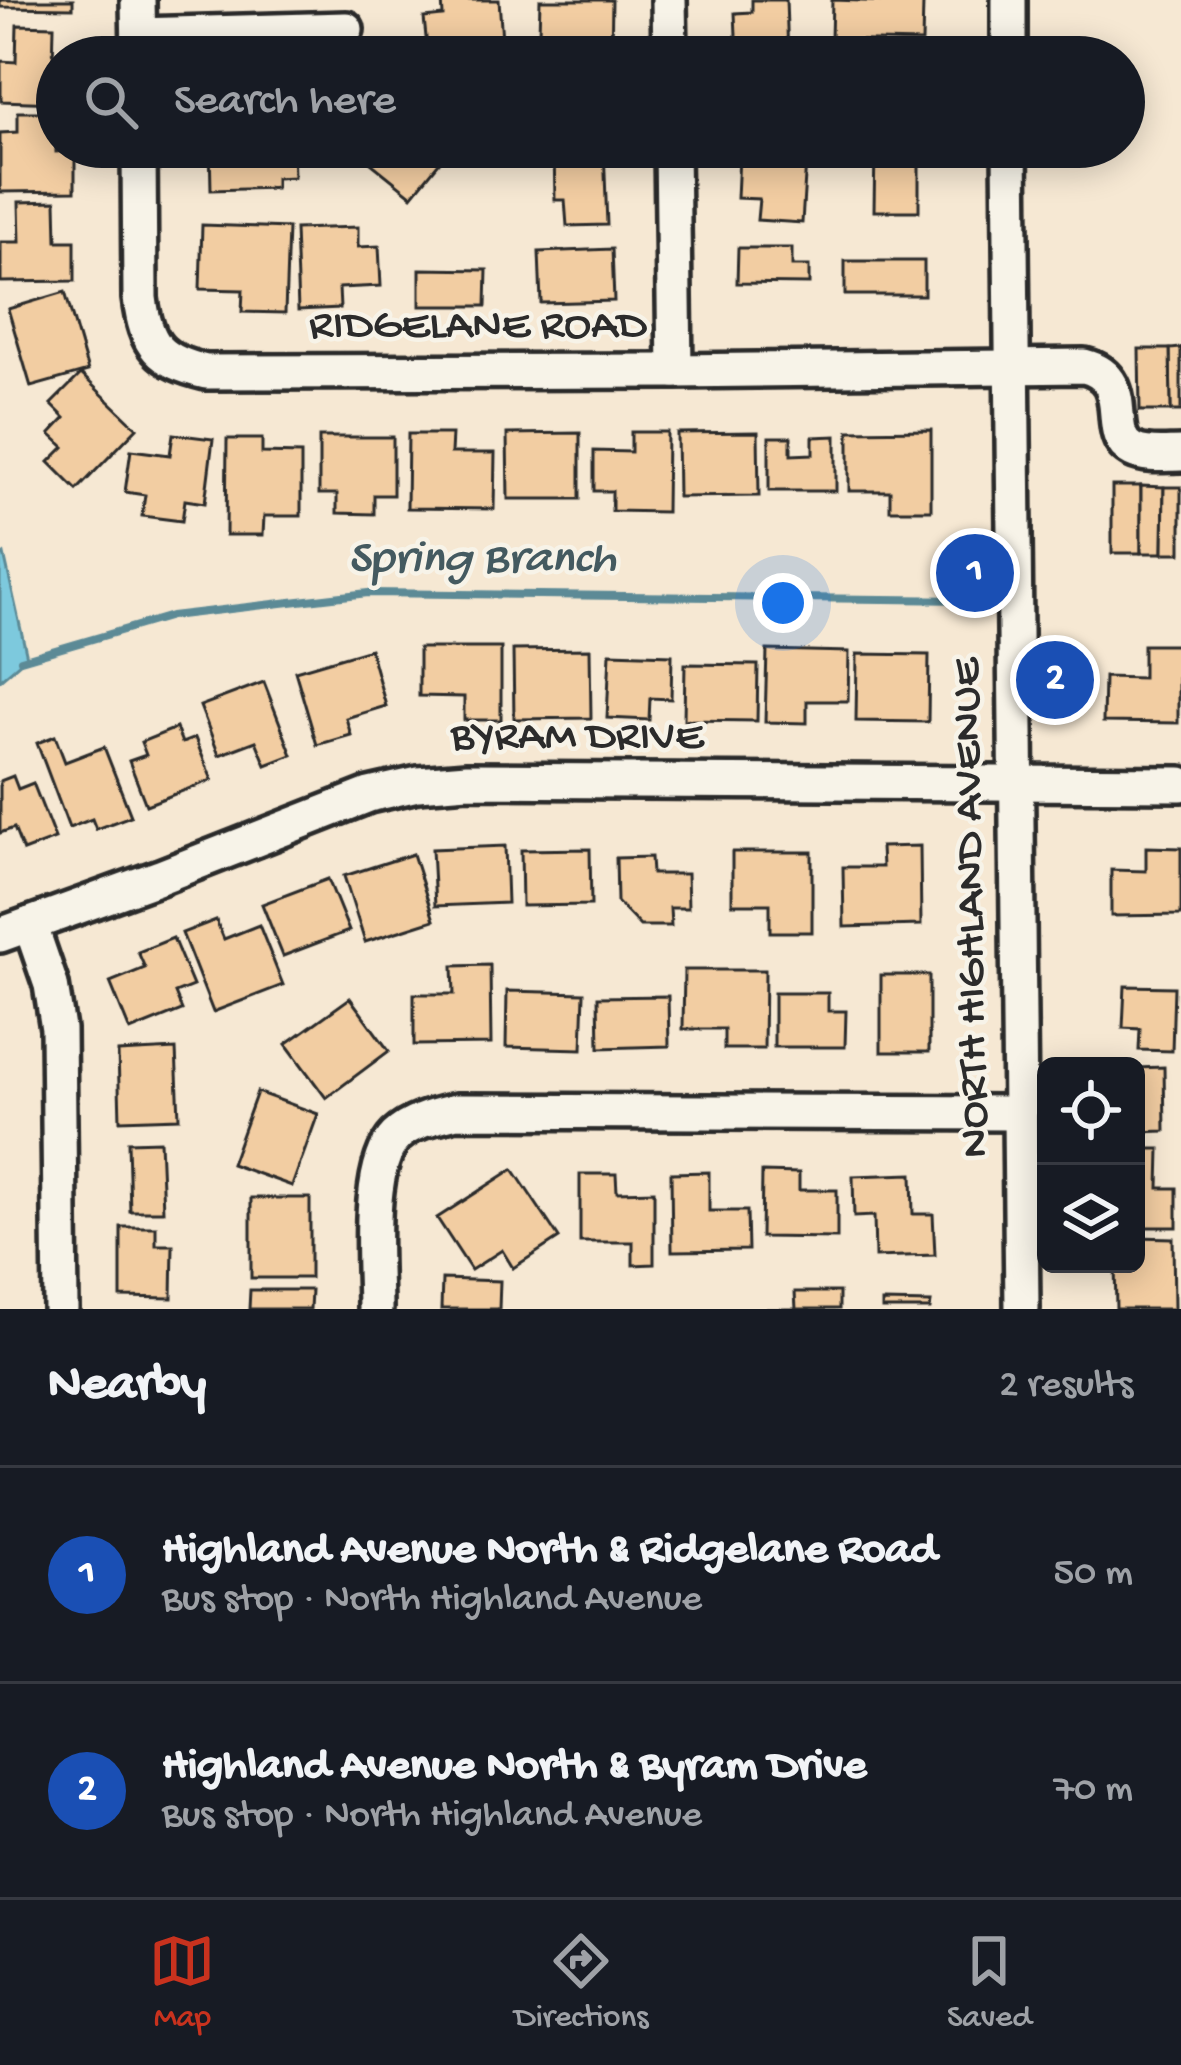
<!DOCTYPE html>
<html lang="en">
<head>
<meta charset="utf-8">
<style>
	body { margin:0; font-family:"Gochi Hand",sans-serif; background:#242831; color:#f1f3f6 }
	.controls { position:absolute; right:36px; bottom:36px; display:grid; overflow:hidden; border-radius:18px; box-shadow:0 6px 30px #0003 }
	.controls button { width:108px; height:108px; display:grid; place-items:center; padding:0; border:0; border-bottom:3px solid #363941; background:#171b24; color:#f1f3f6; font:60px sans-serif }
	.you { position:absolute; left:783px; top:603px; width:42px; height:42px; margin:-30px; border:9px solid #fff; border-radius:50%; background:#1a73e8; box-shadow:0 0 0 18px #1a73e833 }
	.badge { display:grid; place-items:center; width:78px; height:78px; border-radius:50%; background:#c8321e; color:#fff; font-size:39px; font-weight:700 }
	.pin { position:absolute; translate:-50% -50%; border:6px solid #fff; box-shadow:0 3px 12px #0006 }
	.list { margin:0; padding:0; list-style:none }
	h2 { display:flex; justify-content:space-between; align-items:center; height:156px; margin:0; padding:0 48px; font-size:51px }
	h2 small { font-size:39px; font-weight:400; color:#9ea1a6 }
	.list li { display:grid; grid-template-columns:78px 1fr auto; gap:36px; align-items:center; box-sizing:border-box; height:216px; padding:0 48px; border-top:3px solid #363941 }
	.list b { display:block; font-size:45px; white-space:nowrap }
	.list p { margin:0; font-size:39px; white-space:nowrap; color:#9ea1a6 }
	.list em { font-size:39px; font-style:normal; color:#9ea1a6 }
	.icon { flex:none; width:66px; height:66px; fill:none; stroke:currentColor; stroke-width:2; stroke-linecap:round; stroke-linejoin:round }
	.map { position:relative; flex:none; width:1181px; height:1309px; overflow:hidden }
	.search { position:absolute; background:#171b24; box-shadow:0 6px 30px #0003; left:36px; right:36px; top:36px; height:132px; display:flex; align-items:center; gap:30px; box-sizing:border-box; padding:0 42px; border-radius:66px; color:#9ea1a6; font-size:45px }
	.sheet { height:588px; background:#171b24 }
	nav { display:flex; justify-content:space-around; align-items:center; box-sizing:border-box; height:168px; border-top:3px solid #363941; background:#171b24; font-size:33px; color:#9ea1a6 }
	nav a { display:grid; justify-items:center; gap:6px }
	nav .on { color:#c8321e }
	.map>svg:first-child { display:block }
</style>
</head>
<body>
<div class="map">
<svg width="1181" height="1309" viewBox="0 0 1181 1309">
	<rect width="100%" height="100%" fill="#f6e8d3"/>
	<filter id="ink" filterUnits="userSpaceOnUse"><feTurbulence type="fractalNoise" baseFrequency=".00833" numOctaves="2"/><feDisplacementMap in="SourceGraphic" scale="24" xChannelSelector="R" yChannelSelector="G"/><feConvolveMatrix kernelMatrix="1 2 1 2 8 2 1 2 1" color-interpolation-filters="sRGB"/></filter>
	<g filter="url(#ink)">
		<!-- water -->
		<polygon fill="#7dc9dd" stroke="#5c8a96" stroke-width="3" points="4,554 27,657 0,680 0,557"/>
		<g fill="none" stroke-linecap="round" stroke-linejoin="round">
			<!-- stream -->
			<polyline stroke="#5c8a96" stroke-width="8" points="21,660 171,616 368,593 972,600"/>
		</g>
		<!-- building -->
		<g fill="#f2cda2" stroke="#2b2b2b" stroke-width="3">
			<polygon points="0,0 73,0 73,8 0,7"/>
			<polygon points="442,0 499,0 503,53 428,57 424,18 443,16"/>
			<polygon points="540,0 612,0 611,55 556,54 557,35 539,34"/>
			<polygon points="752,0 786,0 788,56 737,57 735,13 752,12"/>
			<polygon points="832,0 923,3 922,42 831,40"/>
			<polygon points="17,25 54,26 53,67 57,67 57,103 1,101 1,61 16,62"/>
			<rect x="846" y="54" width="70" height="3"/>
			<polygon points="18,112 55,112 56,152 75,151 75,191 0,192 0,133 18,132"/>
			<polygon points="210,147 293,147 294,177 276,178 276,188 211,190"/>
			<polygon points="351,147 440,147 447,153 412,196"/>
			<polygon points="875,147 919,147 919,211 874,211"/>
			<polygon points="604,148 607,225 567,226 565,200 555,200 554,150"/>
			<polygon points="739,156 806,160 802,223 757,220 759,199 737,198"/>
			<polygon points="56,201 57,241 75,241 75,281 1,282 1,242 20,242 19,202"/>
			<polygon points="202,225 288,228 285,313 242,312 243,290 200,289"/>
			<polygon points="358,227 358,247 379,246 381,286 339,288 340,308 298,310 295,229"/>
			<polygon points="738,248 792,248 792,266 809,266 809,284 737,283"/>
			<polygon points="612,249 614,301 541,303 539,252"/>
			<rect x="845" y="261" width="79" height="34"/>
			<polygon points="420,269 487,270 486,306 420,306"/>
			<polygon points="65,292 88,371 31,387 8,309"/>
			<polygon points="1181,348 1181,411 1171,411 1170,349"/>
			<polygon points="1139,349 1170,349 1171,411 1140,411"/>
			<polygon points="81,374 137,428 77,490 49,462 64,447 50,434 65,418 51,404"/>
			<polygon points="931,430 931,510 890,510 890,491 849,491 849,431"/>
			<polygon points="631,432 667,432 666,512 612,511 612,491 594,491 594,451 631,452"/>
			<polygon points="758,432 759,496 678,497 677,433"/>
			<polygon points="580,433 580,499 508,499 507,434"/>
			<polygon points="173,434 213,439 205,503 185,500 182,521 142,516 145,495 125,492 131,450 170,455"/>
			<polygon points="408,434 452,434 451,453 495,453 494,509 407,508"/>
			<polygon points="836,436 836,491 769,491 769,437 791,437 791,455 813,454 813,437"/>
			<polygon points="319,437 393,437 393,495 374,495 374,514 337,513 337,494 319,494"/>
			<polygon points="227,439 262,439 262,453 301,454 301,516 264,516 263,535 226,535"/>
			<rect x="1112" y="486" width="29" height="67"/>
			<polygon points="1141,486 1164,487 1163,553 1141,553"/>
			<polygon points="1164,487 1181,487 1181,553 1163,553"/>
			<polygon points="1143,645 1178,645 1178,723 1103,722 1104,677 1143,678"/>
			<polygon points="419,648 501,648 501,720 464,720 464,697 419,696"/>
			<polygon points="370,649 386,706 346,718 351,735 317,745 295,671"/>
			<polygon points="590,649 591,718 514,719 513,650"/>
			<polygon points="767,650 849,652 848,701 807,701 807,723 765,722"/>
			<polygon points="610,653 672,655 671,699 650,698 649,720 607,718"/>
			<polygon points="857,654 929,655 928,722 856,721"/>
			<polygon points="685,664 758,665 757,721 684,720"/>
			<polygon points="264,682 292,755 266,765 256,741 219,755 200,706"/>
			<polygon points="176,728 182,743 195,738 212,780 146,805 129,761 146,755 141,742"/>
			<polygon points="55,736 65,762 104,747 131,816 96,829 92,819 69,828 37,743"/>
			<polygon points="13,776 18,789 33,783 55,839 23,851 14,828 0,833 0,781"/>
			<polygon points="505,846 507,903 435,906 432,849"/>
			<polygon points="920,846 921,925 844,927 843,867 882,867 881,847"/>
			<polygon points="1146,847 1181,848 1181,915 1111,916 1111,870 1146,871"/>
			<polygon points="590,849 591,905 522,906 521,850"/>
			<polygon points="732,852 812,852 812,932 770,932 770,904 732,904"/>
			<polygon points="413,854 434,920 365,942 344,876"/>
			<polygon points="651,857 652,874 687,874 688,908 670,908 671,926 640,926 617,902 616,858"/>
			<polygon points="328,879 349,931 283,956 262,904"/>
			<polygon points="216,920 224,939 259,925 283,985 213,1012 182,933"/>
			<polygon points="173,938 193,986 175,993 182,1010 130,1031 110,982 145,968 138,952"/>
			<polygon points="490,965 491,1044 414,1045 414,994 454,994 453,966"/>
			<polygon points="684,970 765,970 764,1049 724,1049 724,1029 683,1029"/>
			<rect x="881" y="975" width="48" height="77"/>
			<polygon points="1125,986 1174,987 1172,1051 1139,1050 1140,1029 1123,1028"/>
			<polygon points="507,991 584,993 582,1049 506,1047"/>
			<polygon points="774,993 828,993 828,1011 846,1011 845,1047 774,1047"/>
			<polygon points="668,996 669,1046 599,1048 598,997"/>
			<polygon points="350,998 389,1051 326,1098 286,1044"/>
			<polygon points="176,1049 179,1118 120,1120 118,1052"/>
			<polygon points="1164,1067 1165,1131 1136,1132 1136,1068"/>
			<polygon points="257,1092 318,1114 292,1186 231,1164"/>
			<polygon points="160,1141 163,1211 130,1211 128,1142"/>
			<polygon points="1136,1149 1160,1149 1159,1188 1177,1188 1177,1227 1136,1227"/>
			<polygon points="513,1169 559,1238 513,1268 502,1250 471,1270 437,1218"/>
			<polygon points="709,1172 709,1211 747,1211 748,1250 672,1251 671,1173"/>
			<polygon points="762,1172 799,1173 799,1190 837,1190 837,1238 761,1237"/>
			<polygon points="580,1174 616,1174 617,1192 654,1191 654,1264 633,1265 633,1242 580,1242"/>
			<polygon points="912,1174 913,1214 933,1214 935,1255 875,1257 874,1216 854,1217 853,1176"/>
			<rect x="251" y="1198" width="59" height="80"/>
			<polygon points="121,1227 156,1227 156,1245 173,1245 172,1298 121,1297"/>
			<polygon points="1136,1237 1173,1238 1174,1309 1116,1309 1115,1264 1136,1264"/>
			<polygon points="442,1279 500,1281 499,1309 441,1309"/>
			<polygon points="250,1290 311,1290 310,1309 249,1309"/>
			<polygon points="795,1292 839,1292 839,1309 766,1309 796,1309"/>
			<polygon points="882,1302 931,1303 930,1309 882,1309"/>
		</g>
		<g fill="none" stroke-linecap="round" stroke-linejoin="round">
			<!-- minor casing -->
			<g stroke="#2b2b2b" stroke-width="42">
				<g id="minor">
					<polyline points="138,0 139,55"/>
					<polyline points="669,0 670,57"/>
					<polyline points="1009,0 1009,57"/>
					<polyline points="139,35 346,29"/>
					<path d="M139,147L140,298C146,346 159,361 206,372L675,371L1084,366C1137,379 1101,435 1133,450C1147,457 1166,454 1181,454"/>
					<polyline points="672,147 675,371"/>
					<polyline points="1010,147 1022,1309"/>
					<polyline points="30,924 51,985 58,1029 61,1309"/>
					<polyline points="0,935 160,877 369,795 418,784 467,780 1181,784"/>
					<path d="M375,1309C375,1266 365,1167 396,1136C412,1121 436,1116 456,1111L1020,1113"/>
				</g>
			</g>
			<!-- minor -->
			<use href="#minor" stroke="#f7f3e8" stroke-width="33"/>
		</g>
	</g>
	<g text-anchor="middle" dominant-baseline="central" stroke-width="9" stroke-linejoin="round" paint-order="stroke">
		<!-- street labels -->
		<g font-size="45" fill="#2b2b2b" stroke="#f7f3e8">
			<text x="478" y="327">RIDGELANE ROAD</text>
			<text x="577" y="738">BYRAM DRIVE</text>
			<text transform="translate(973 908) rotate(-91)">NORTH HIGHLAND AVENUE</text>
		</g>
		<!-- water labels -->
		<g font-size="48" font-style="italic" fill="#445a60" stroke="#f7f3e8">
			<text x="482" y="561">Spring Branch</text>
		</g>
	</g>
</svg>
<div class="controls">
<button><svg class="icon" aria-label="locate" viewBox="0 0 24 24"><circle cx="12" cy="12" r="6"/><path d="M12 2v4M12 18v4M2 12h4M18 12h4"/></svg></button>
<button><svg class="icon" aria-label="layers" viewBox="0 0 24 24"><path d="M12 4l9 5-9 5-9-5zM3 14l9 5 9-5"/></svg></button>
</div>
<div class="you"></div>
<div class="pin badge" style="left:975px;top:573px;background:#1a4fb4">1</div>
<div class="pin badge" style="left:1055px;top:680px;background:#1a4fb4">2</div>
<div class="search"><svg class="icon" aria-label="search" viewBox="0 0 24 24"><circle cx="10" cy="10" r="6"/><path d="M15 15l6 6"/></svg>Search here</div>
</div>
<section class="sheet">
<h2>Nearby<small>2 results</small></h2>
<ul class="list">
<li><span class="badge" style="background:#1a4fb4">1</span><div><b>Highland Avenue North &amp; Ridgelane Road</b><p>Bus stop · North Highland Avenue</p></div><em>50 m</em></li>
<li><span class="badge" style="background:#1a4fb4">2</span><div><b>Highland Avenue North &amp; Byram Drive</b><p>Bus stop · North Highland Avenue</p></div><em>70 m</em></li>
</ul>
</section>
<nav>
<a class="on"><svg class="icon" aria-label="map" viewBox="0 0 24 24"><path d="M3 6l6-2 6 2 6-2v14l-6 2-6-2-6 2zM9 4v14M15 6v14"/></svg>Map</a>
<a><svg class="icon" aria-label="directions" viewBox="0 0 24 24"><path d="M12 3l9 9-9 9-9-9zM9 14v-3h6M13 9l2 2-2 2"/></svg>Directions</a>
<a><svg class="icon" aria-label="saved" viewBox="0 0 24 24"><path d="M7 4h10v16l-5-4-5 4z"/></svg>Saved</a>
</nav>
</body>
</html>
